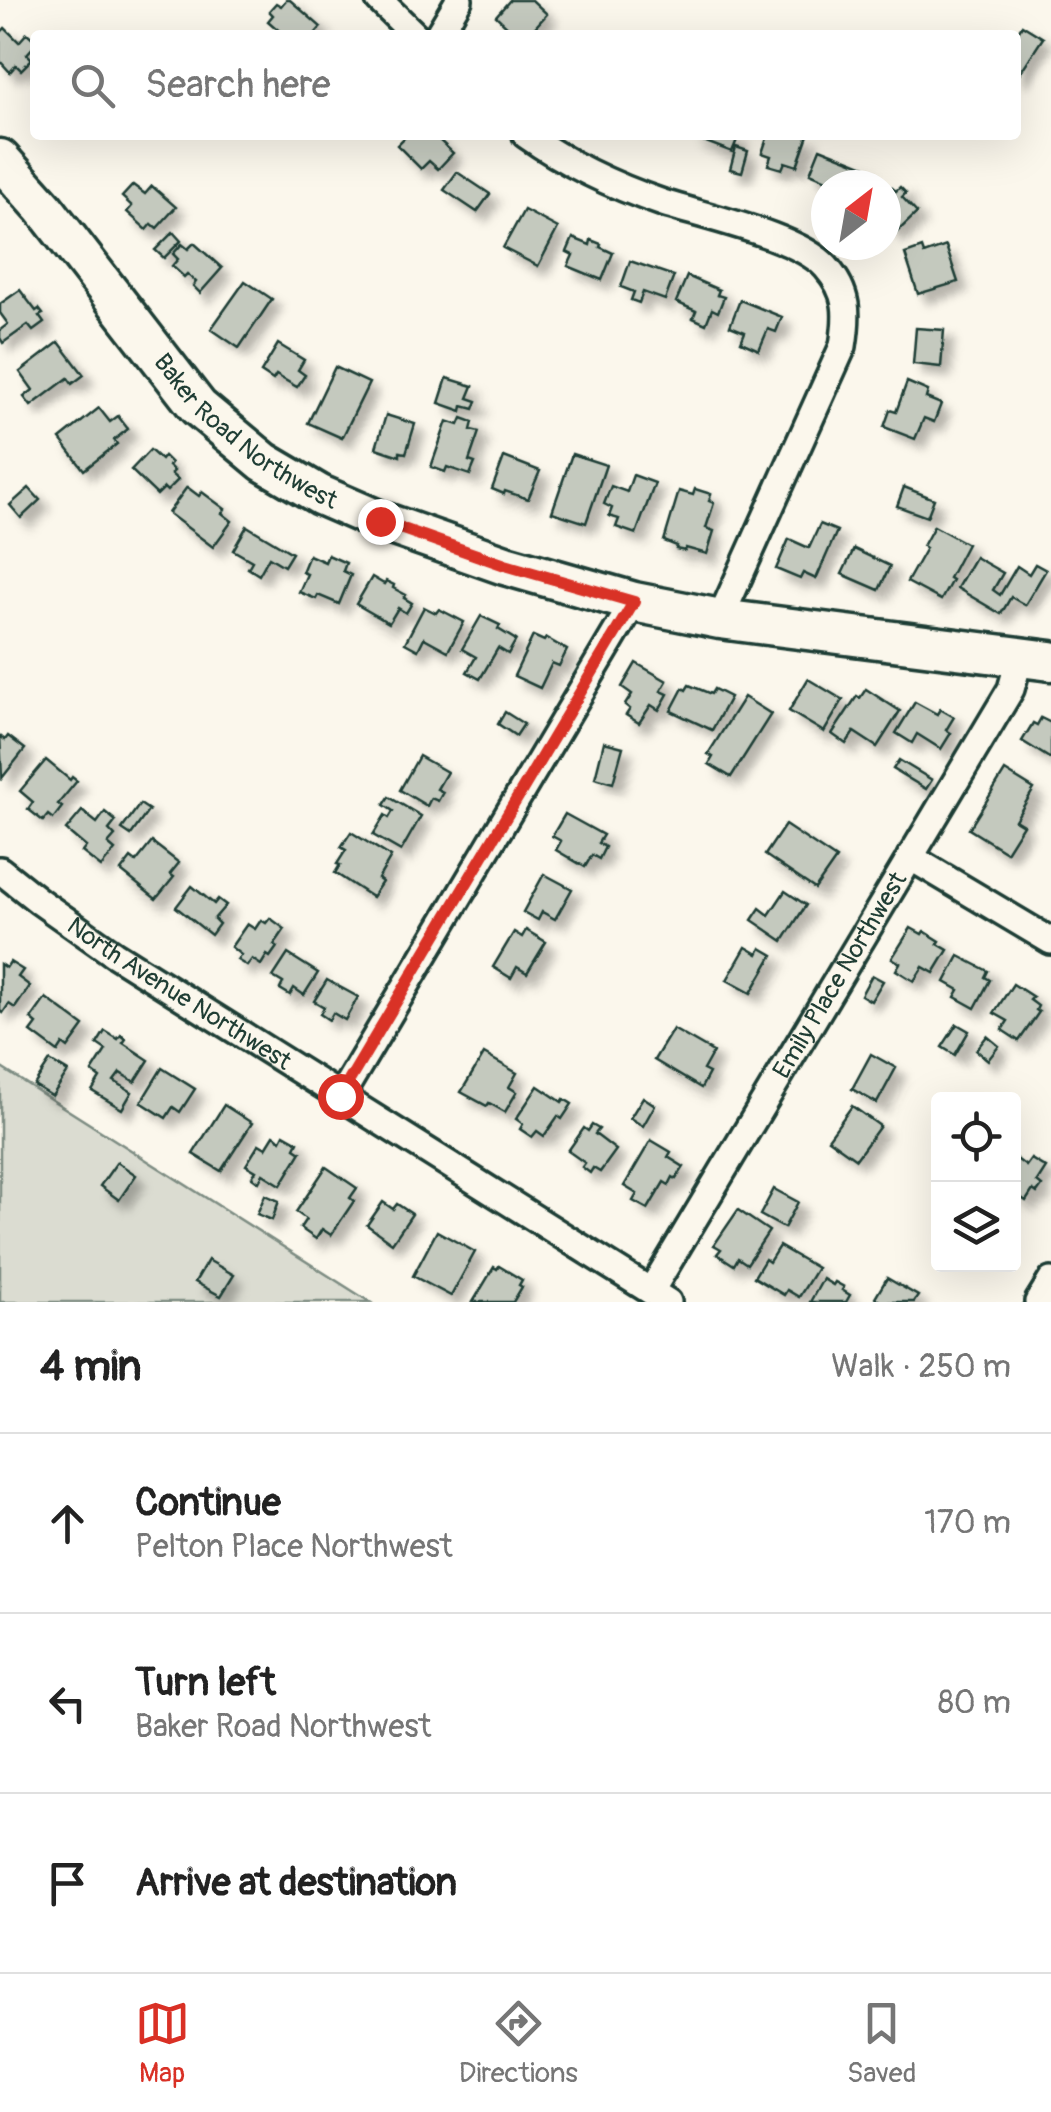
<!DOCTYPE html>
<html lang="en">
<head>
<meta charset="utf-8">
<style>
	body { margin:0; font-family:Pangolin,sans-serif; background:#f6f6f6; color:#222 }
	.controls { position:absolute; right:30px; bottom:30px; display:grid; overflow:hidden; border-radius:10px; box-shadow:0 10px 40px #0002 }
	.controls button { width:90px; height:90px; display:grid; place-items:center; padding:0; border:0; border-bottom:2px solid #e0e0e0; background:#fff; color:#222; font:50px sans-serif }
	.compass { position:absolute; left:811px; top:170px; width:90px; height:90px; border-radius:50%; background:#fff; box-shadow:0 10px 40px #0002; rotate:31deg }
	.stop { position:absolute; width:30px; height:30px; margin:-22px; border:8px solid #d93025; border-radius:50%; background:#fff }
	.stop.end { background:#d93025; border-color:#fff; box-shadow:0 2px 10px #0008 }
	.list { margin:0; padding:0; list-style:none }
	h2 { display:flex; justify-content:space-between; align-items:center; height:130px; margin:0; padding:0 40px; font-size:42px }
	h2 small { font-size:32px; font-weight:400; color:#767676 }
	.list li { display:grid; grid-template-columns:65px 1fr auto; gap:30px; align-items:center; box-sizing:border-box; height:180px; padding:0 40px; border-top:2px solid #e0e0e0 }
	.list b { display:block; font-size:38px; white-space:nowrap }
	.list p { margin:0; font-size:32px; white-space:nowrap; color:#767676 }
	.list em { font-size:32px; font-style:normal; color:#767676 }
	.icon { flex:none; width:55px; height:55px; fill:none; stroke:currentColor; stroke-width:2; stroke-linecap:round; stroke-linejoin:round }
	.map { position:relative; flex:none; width:1051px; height:1302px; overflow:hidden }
	.search { position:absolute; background:#fff; box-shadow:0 10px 40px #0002; left:30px; right:30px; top:30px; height:110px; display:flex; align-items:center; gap:25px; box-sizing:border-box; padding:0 35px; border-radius:10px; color:#767676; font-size:38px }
	.sheet { height:670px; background:#fff }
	nav { display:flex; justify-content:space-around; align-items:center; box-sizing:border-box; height:140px; border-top:2px solid #e0e0e0; background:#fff; font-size:28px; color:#767676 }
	nav a { display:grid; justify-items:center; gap:5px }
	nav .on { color:#d93025 }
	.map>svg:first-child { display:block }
</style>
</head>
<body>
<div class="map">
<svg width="1051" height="1302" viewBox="0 0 1051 1302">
	<defs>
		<filter id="shadow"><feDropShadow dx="9" dy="9" stdDeviation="5" flood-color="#0004"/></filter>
	</defs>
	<rect width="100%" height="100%" fill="#fbf7ec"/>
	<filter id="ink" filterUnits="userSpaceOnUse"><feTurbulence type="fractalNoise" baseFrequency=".01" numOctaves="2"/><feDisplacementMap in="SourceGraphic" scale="20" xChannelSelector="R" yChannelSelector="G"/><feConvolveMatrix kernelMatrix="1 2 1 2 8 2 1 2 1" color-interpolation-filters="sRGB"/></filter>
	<g filter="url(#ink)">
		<!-- green -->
		<polygon fill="#dbdcd1" stroke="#7d8c82" stroke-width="2.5" points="0,1067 370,1302 0,1302"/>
		<!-- building -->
		<g fill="#c4c9be" stroke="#1f3d34" stroke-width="2.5" filter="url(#shadow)">
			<polygon points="286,0 290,0 321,27 314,35 284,35 268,21 273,15 269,11 276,3 281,6"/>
			<polygon points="510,0 532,0 547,14 528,35 516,35 496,16"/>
			<polygon points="1022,25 1043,38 1018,76 1016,75 1016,35"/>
			<polygon points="5,28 19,42 27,33 35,40 35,45 27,54 32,59 21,70 16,65 10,72 0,61 0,33"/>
			<polygon points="407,135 434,135 453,153 438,169 429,161 421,169 397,145"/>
			<polygon points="694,135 739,135 732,152 693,137"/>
			<polygon points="768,135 808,135 797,166 785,162 782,169 768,165 771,156 762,153"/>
			<polygon points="736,147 748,151 742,172 730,169"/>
			<polygon points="820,148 865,166 857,185 838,185 810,173"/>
			<polygon points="457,172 490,194 477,212 444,190"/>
			<polygon points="133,185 145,194 152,186 176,207 157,228 152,224 147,230 127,212 132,206 122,197"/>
			<polygon points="891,187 896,191 900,187 906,193 902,197 917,213 896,233 886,222 886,192"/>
			<polygon points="524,210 558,228 538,266 503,248"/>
			<polygon points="173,232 181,241 164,258 155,250"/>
			<polygon points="573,238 590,245 591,240 601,244 600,247 613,253 602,280 568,266 573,255 567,252"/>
			<polygon points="194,243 222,268 200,293 193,286 196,282 187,274 184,277 172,266 178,259 173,254 182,244 188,249"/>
			<polygon points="946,246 958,282 918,294 905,254 922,248 924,254"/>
			<polygon points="630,261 674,276 665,300 643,292 639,303 631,300 634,292 621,287"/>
			<polygon points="687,276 719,290 717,295 724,297 718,312 712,309 706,324 693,318 696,311 676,302"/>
			<polygon points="245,281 272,299 239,348 211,329"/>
			<polygon points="20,290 36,311 39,309 43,314 39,316 44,323 33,331 28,325 3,343 0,338 0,330 8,324 0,313 0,304"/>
			<polygon points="740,300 782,317 776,332 768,329 759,350 741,342 745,332 730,326"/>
			<polygon points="916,328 944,330 941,367 913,364"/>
			<polygon points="59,342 84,375 72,384 68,378 31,406 24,397 33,390 20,372"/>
			<polygon points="278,344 304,360 298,370 305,375 297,387 276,375 273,380 261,372"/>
			<polygon points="335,367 369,383 342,438 308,423"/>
			<polygon points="447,378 473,386 468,398 477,401 474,409 463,406 462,411 439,403"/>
			<polygon points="907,382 928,391 926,398 941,404 934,422 924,418 915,439 884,427 890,410 896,412"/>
			<polygon points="99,408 110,422 118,416 128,429 114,440 117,444 84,470 60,439"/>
			<polygon points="386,415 415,424 406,453 400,452 400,456 376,448"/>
			<polygon points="462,418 473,422 471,430 479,432 469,461 475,463 470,475 447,467 445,472 431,467 447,421 459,425"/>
			<polygon points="150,450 161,460 164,456 171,463 169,466 174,471 171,474 178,480 167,491 164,488 157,495 131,470"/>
			<polygon points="572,454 606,465 586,523 552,512"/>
			<polygon points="504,457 540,471 528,499 505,491 504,494 492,489"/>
			<polygon points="633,475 655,483 636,534 616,527 619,519 609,516 612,508 604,504 611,486 627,492"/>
			<polygon points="187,487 199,496 202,492 225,509 222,513 232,521 213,547 168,513"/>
			<polygon points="904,487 934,499 927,517 897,506"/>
			<polygon points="29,488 40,500 21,518 10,505"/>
			<polygon points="695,489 711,494 709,501 714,503 706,528 714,531 707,554 686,548 685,551 676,549 677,546 664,541 679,491 693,495"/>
			<polygon points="820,524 837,531 816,579 803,573 800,579 776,569 789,539 809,548"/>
			<polygon points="247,526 292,553 284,566 269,557 259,575 248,568 252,561 233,550"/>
			<polygon points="934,526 967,544 949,578 952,580 941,600 907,582 926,548 923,546"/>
			<polygon points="854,549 890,566 879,590 842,574"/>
			<polygon points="309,555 325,562 328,555 346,563 343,571 351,575 339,604 318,595 316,599 299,592 307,574 302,572"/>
			<polygon points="975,557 1003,573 993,590 1000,595 1017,566 1029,574 1035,564 1046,570 1025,605 1011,597 1001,614 957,588"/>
			<polygon points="372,577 384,584 386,581 394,585 393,588 406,595 404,598 412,603 406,613 398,608 389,623 356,604"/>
			<polygon points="424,607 436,613 439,609 464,622 448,651 424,638 418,650 405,643"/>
			<polygon points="481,616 500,625 498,629 516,640 508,654 498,648 480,679 467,672 476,657 462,649"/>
			<polygon points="533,636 544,641 546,638 567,650 559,666 552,663 540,688 514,676"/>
			<polygon points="636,663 667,681 661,691 668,694 659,710 651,705 639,723 626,715 630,709 625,705 632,694 622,687"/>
			<polygon points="808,679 843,700 824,732 789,711"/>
			<polygon points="689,685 711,694 714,689 730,697 712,730 671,711 683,688 686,690"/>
			<polygon points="866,689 900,711 877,747 854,732 846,744 832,734 857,696 860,698"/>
			<polygon points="744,697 771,714 731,777 709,764 713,757 708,754"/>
			<polygon points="915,702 937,714 940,709 954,717 946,730 951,733 941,749 917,734 912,743 896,733"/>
			<polygon points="505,712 524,724 516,736 498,724"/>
			<polygon points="1041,718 1051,723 1051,759 1022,741 1033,723 1037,725"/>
			<polygon points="0,736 5,740 8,736 25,749 2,778"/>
			<polygon points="604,742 623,747 613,783 595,778"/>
			<polygon points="419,756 447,772 437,789 443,792 438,801 431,798 427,806 400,790"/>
			<polygon points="46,760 70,780 72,777 77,781 58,804 62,807 53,819 48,815 43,821 28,809 33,802 20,791"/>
			<polygon points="899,760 932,780 926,789 893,769"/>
			<polygon points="1005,771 1034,789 1015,820 1023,825 1006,852 969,829"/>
			<polygon points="389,797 421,816 401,851 373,835 385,815 389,818 393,811 384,805"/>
			<polygon points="140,804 149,810 131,835 122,829"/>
			<polygon points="82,811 97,823 105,812 116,821 109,830 115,836 108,844 115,850 101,867 82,852 86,847 66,830"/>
			<polygon points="565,814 603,835 598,843 605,847 599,859 592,855 585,867 556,850 561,841 552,836"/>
			<polygon points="785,825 836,859 815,889 765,855"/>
			<polygon points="351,832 391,857 378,879 382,882 372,897 335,873 340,865 337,864 346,850 341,847"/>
			<polygon points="152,842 179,863 170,874 174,877 156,899 121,871 131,858 136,862"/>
			<polygon points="544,874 572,889 555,919 542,912 538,920 523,912"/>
			<polygon points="192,886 214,904 218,899 226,905 214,919 219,924 211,935 176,907"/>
			<polygon points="785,891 806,905 783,941 752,920 760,908 769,915"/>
			<polygon points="270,918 285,929 274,945 277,947 270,957 267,955 261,965 252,959 247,966 237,960 241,955 231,947 247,924 255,929 261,920 266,923"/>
			<polygon points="911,928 922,934 924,931 940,941 938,944 948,950 934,973 923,967 914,981 896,970 900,963 892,958"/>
			<polygon points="526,930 546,942 527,973 517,967 511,978 493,967 514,932 522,937"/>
			<polygon points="746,947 758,954 761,948 773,955 751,993 727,980"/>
			<polygon points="288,954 318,973 304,995 294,988 290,995 280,989 283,983 273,977"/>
			<polygon points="959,956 988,971 985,977 990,980 975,1008 955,997 959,990 945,982"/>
			<polygon points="10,962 23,970 18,977 30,986 15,1008 9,1004 3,1013 0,1011 0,964 6,968"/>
			<polygon points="872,975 883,981 871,1001 861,995"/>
			<polygon points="327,980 358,997 345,1020 333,1013 329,1020 320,1014 324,1007 314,1001"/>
			<polygon points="1013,984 1033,997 1030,1000 1038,1006 1036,1010 1039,1012 1019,1041 1002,1030 1008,1021 994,1013"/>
			<polygon points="46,998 84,1026 68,1048 63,1044 58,1052 31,1032 37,1024 31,1019"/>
			<polygon points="957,1024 969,1031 955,1055 942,1047"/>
			<polygon points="673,1029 713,1052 703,1070 709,1073 701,1088 654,1060"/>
			<polygon points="105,1031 118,1039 121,1035 126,1039 123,1043 149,1060 135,1082 120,1073 114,1081 132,1092 122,1109 92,1091 100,1078 92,1072 106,1050 97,1044"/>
			<polygon points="987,1036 999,1046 988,1060 976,1050"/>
			<polygon points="484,1054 517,1073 509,1087 517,1092 505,1112 489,1103 487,1106 461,1092"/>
			<polygon points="871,1054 896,1068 877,1103 852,1089"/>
			<polygon points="50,1061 68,1072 52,1096 34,1085"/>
			<polygon points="162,1068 195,1089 180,1112 173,1107 166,1118 141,1102"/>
			<polygon points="538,1086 562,1102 564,1099 572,1104 562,1119 558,1116 544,1136 537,1131 532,1137 520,1129 523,1124 516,1119"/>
			<polygon points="643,1097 655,1105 643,1126 630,1118"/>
			<polygon points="224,1105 252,1123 221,1171 193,1154"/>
			<polygon points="852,1106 880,1126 856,1159 828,1139"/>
			<polygon points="592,1125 599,1129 595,1134 616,1150 600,1172 593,1168 590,1173 582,1167 585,1163 568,1151 584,1128 588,1131"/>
			<polygon points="284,1134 298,1142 295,1148 301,1152 281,1185 263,1174 259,1182 252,1177 256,1171 246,1165 259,1144 266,1148 274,1135 281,1140"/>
			<polygon points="651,1140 671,1152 668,1157 684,1167 676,1179 673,1177 669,1185 664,1182 648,1209 633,1201 637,1194 624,1186"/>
			<polygon points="1014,1157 1026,1166 1031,1159 1046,1168 1037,1182 1042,1186 1037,1193 1033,1190 1026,1201 1014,1193"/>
			<polygon points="117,1162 136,1175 119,1200 100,1186"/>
			<polygon points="326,1167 357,1188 350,1198 354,1201 331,1235 322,1229 316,1239 300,1228 306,1219 296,1212"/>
			<polygon points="774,1189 798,1202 784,1228 760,1215"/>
			<polygon points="265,1195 279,1201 272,1220 257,1214"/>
			<polygon points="383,1202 393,1209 397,1204 412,1214 392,1243 367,1225"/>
			<polygon points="738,1210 769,1231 747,1264 738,1258 734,1265 717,1254 721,1249 714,1245"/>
			<polygon points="437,1231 475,1252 451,1296 413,1276"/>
			<polygon points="779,1246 817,1268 799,1297 787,1290 784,1295 754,1277 765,1259 769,1262"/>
			<polygon points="208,1260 234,1275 221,1296 195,1282"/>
			<polygon points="499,1266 522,1280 519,1285 522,1287 513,1302 473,1302 494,1267 497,1269"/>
			<polygon points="887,1278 918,1296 914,1302 877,1302 878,1300 875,1298"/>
			<polygon points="823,1279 833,1285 835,1282 844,1287 842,1290 850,1295 846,1302 810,1302"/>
		</g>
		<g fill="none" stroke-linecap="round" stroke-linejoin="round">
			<!-- street casing -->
			<g stroke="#1f3d34" stroke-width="32">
				<g id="street">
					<polyline points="379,0 415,35"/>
					<polyline points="438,35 459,0"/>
					<path d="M526,135C567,164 616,187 663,203C706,217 798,236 826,267C849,293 848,314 843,346L720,619"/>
					<polyline points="910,857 1051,941"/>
					<path id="s1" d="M0,870L39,901L114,954L668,1302"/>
					<polyline points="340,1097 634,602"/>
					<path id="s2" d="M651,1291L1011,689L1020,657"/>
					<polyline points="1038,1302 1051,1281"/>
				</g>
			</g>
			<!-- secondary casing -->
			<g stroke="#1f3d34" stroke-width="45">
				<g id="secondary">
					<path id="s3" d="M0,159L44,208L198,407L264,462L320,495L380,521L505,565L634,602L720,619L1051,661"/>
				</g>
			</g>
			<!-- street -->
			<use href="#street" stroke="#fbf7ec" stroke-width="25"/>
			<!-- secondary -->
			<use href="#secondary" stroke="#fbf7ec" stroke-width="38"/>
		</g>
	</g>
	<g fill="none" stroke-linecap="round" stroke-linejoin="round" filter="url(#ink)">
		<!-- route -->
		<polyline stroke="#d93025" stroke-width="12" points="340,1096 634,602 505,565 380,521"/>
	</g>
	<g text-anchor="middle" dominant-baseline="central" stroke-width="8" stroke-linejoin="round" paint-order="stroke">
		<!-- street labels -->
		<g font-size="25" fill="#1f3d34" stroke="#fbf7ec">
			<text stroke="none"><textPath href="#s3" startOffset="370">Baker Road Northwest</textPath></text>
			<text stroke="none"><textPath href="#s2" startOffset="368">Emily Place Northwest</textPath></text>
			<text stroke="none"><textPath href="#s1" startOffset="218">North Avenue Northwest</textPath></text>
		</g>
	</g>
</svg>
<div class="controls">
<button><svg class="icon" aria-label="locate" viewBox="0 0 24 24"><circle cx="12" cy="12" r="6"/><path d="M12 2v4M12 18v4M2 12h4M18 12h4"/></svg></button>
<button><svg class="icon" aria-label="layers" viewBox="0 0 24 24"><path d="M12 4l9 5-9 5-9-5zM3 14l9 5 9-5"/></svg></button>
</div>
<svg class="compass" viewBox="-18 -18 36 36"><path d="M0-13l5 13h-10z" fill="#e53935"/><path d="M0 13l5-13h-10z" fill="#767676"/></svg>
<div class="stop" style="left:340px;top:1096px"></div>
<div class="stop end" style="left:380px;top:521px"></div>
<div class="search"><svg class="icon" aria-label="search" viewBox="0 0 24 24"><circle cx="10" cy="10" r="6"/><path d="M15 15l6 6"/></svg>Search here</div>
</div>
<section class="sheet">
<h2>4 min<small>Walk · 250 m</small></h2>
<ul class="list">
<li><svg class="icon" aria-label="ahead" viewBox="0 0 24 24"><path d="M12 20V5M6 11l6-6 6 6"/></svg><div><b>Continue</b><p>Pelton Place Northwest</p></div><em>170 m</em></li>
<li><svg class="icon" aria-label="left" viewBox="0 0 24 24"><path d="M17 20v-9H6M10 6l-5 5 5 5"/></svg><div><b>Turn left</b><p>Baker Road Northwest</p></div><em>80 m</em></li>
<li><svg class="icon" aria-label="arrive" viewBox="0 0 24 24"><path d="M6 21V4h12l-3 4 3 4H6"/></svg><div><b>Arrive at destination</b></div></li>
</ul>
</section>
<nav>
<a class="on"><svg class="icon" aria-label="map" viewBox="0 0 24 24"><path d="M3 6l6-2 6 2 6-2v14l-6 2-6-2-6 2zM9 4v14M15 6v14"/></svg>Map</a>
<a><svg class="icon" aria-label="directions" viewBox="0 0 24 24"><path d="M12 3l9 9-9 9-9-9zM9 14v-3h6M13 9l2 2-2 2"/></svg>Directions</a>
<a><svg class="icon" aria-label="saved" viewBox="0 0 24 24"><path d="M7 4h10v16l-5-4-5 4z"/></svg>Saved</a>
</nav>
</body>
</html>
